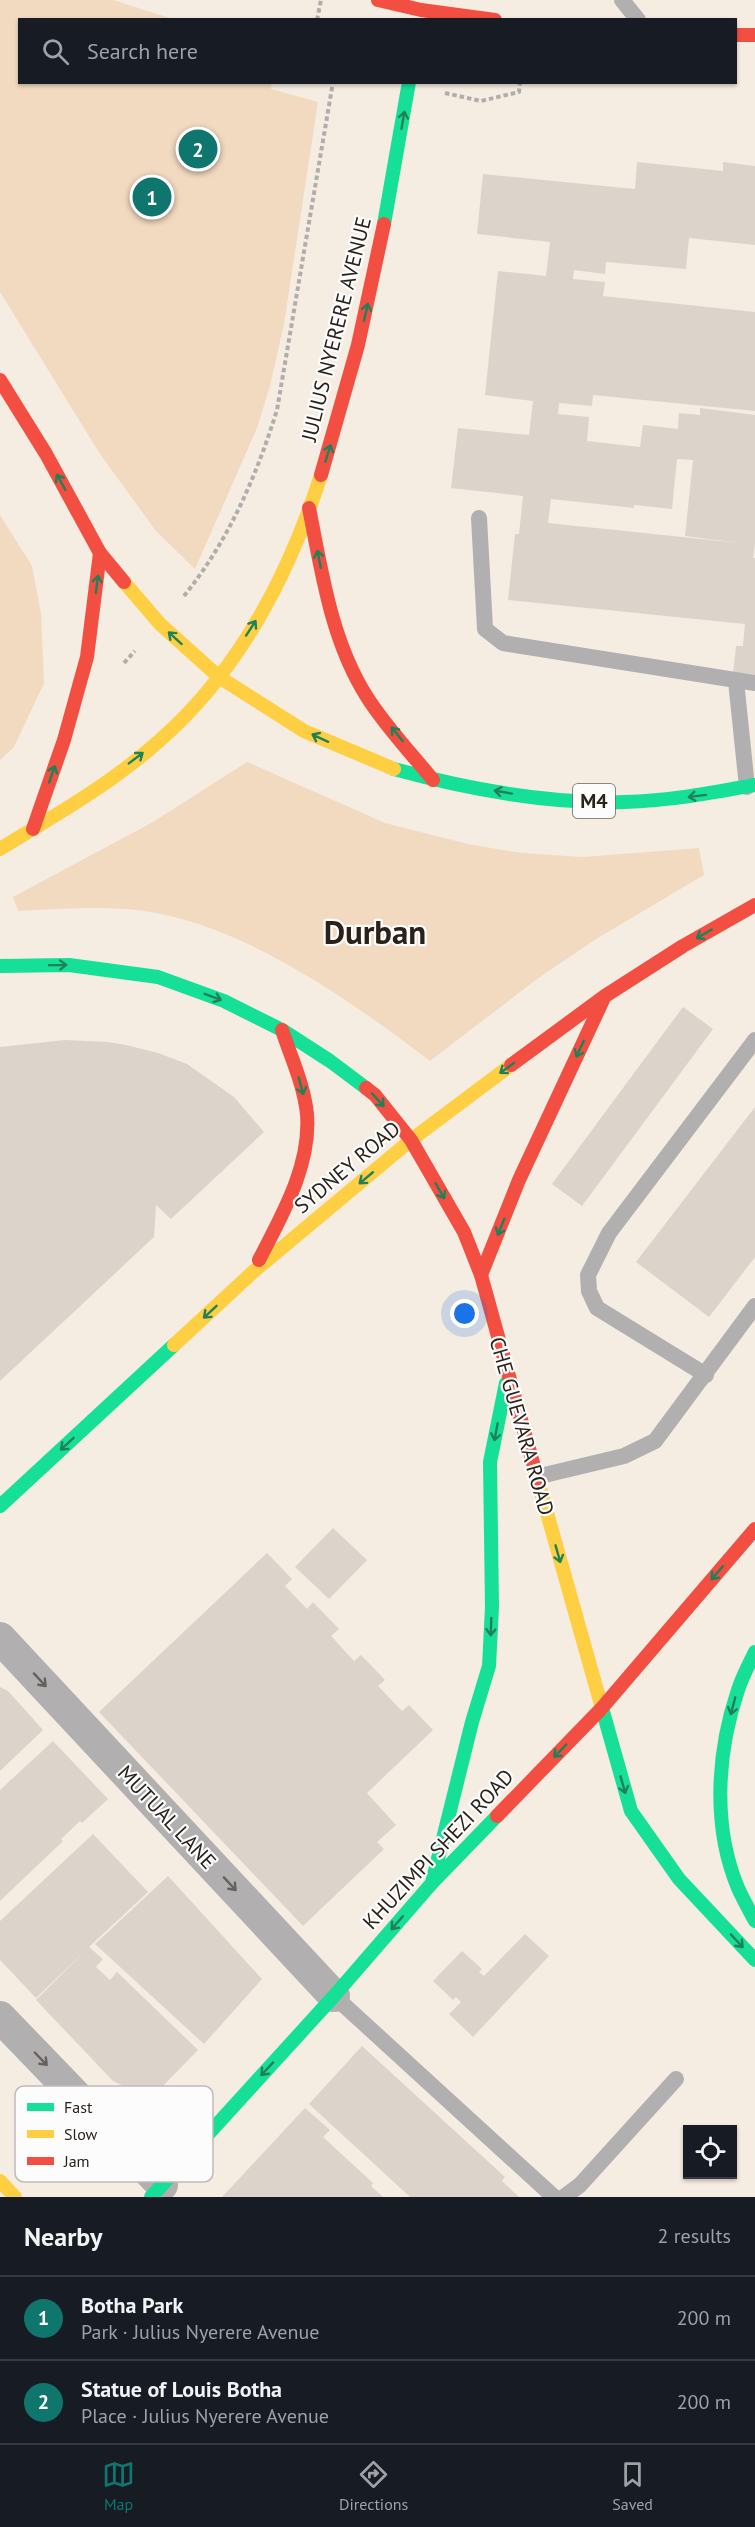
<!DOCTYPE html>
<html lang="en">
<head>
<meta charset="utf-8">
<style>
	body { margin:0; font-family:"PT Sans",sans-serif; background:#242831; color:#f1f3f6 }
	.controls { position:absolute; right:18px; bottom:18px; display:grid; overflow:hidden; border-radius:0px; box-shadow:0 2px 4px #0004 }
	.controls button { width:54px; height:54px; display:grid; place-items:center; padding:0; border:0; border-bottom:2px solid #363941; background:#171b24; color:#f1f3f6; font:30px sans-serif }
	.you { position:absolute; left:465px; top:1314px; width:21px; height:21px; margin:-15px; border:4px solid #fff; border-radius:50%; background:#1a73e8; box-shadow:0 0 0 9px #1a73e833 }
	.badge { display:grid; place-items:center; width:39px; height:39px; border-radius:50%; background:#0f766e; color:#fff; font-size:20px; font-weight:700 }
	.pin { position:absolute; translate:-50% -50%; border:3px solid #fff; box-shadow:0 2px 6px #0006 }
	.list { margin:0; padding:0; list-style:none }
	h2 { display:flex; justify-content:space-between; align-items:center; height:78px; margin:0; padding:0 24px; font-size:26px }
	h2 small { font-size:20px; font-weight:400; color:#9ea1a6 }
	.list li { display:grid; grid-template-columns:39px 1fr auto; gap:18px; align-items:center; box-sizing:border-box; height:84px; padding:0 24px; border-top:2px solid #363941 }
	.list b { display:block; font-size:22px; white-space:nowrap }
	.list p { margin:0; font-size:20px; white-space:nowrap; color:#9ea1a6 }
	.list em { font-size:20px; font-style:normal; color:#9ea1a6 }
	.icon { flex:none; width:33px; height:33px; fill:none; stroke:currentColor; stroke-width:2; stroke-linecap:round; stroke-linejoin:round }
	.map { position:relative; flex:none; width:755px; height:2197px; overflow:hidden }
	.search { position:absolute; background:#171b24; box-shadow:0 2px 4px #0004; left:18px; right:18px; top:18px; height:66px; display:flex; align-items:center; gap:15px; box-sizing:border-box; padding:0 21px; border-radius:0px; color:#9ea1a6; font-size:22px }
	.sheet { height:246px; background:#171b24 }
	nav { display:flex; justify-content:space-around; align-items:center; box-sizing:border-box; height:84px; border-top:2px solid #363941; background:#171b24; font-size:16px; color:#9ea1a6 }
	nav a { display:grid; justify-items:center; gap:3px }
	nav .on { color:#0f766e }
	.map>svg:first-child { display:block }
</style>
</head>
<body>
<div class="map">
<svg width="755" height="2197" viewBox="0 0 755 2197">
	<rect width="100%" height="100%" fill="#f5ece2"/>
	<!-- green -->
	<g fill="#f2dac0">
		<polygon points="0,0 113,0 173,19 20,20 20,82 272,83 271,89 318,102 284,324 270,386 257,428 195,569 156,531 100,454 0,292"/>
		<polygon points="0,515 32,566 41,614 44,683 14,747 0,760"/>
		<path d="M247,762L385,823L468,844L521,853L583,857L699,848L704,875L596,939L537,979L430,1061C350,1000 239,921 136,910C97,906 57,909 18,911L13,897L153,822Z"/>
	</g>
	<!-- building -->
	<g fill="#dcd4cb" fill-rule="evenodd">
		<path d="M637,162L723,171V162L755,166V245L689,238L686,269L606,262L605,274L574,270L573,279L605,282L603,296L755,312V411L593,395L592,406L559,403L558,414L589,417L587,441L640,447L643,425L678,429L679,413L700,415V408L755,415V544L753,558H755V677L733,674L736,646H743L745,624L508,600L515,534H519L523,496L451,488L458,428L529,435L533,401L485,395L498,271L546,276L550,242L477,234L483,174L635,189ZM677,459L693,460L685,536L740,543L548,523L551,499L634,508V505L672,509Z"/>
		<polygon points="683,1007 713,1029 582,1206 552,1184"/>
		<polygon points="65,1040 108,1042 126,1045 158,1053 187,1064 234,1097 264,1132 171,1219 156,1205 154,1237 0,1381 0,1047"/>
		<polygon points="755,1107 755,1257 709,1317 636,1262"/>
		<polygon points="333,1528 367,1560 329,1599 295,1567"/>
		<polygon points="267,1553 292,1579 285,1586 307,1609 313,1602 339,1629 331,1636 354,1661 361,1655 385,1680 378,1686 402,1711 409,1705 433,1730 367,1793 396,1825 377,1842 384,1849 303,1926 99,1712"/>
		<polygon points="0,1687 8,1691 43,1730 0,1771"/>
		<polygon points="53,1741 108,1799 82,1823 80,1821 61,1839 63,1841 0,1901 0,1790"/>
		<polygon points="93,1834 148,1892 89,1947 103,1959 96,1967 110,1980 117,1972 198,2050 150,2099 113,2081 36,2000 87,1949 36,1998 0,1960 0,1921"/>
		<polygon points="168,1876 262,1979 204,2044 95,1944"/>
		<polygon points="525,1934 549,1956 473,2037 449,2014 461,2002 456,1997 453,2000 433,1981 462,1951 482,1969 479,1972 484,1976"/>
		<polygon points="362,2046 505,2177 502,2181 519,2197 410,2197 309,2104"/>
		<polygon points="305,2108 330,2130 323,2137 373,2183 371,2186 383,2197 222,2197"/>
	</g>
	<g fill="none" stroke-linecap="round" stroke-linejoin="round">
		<!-- path -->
		<g stroke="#b1adab" stroke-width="4" stroke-dasharray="4.5 3" stroke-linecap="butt">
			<polyline points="317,20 321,0"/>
			<polyline points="445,93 481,101 519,92 520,82"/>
			<path d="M184,596C229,540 256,477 277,410L333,82"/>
			<polyline points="124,663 135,651"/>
		</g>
		<!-- lane -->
		<g stroke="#b1afb0" stroke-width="16">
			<polyline points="622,0 638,20"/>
			<polyline points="479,518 485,629 503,643 755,683"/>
			<polyline points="736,681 747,787"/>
			<polyline points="706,1375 597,1308 589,1291 588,1275 609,1233 755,1040"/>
			<polyline points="536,1477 624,1456 655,1441 755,1306"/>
			<polyline points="334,1996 554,2197"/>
			<polyline points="564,2197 580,2185 676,2079"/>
		</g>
		<!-- street -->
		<g stroke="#b1afb0" stroke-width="32">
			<polyline points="0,1638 334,1996"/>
			<polyline points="0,2017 162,2185"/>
		</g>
		<!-- fast -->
		<g stroke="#16e098" stroke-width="14">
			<polyline points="384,224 409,82"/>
			<path d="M394,769C467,789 548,804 624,802C668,801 712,793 755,785"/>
			<polyline points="0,966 69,965 158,977 224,1001 282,1030 330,1061 366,1088"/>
			<polyline points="0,1506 174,1345"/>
			<path d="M755,1652C749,1664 742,1677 738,1690C717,1752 712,1826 738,1888C743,1899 749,1910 755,1921"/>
			<polyline points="602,1708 631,1811 679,1879 755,1960"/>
			<polyline points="432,1883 472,1722 489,1666 492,1607 490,1462 506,1383"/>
			<polyline points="151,2197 334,1996 432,1883 497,1816"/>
		</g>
		<!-- slow -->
		<g stroke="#ffcf43" stroke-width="14">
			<polyline points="124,582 160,624 219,677 304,731 394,769"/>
			<path d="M0,849C54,816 111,784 159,741C238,672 289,575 321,475"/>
			<polyline points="174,1345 253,1272 411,1140 511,1065"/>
			<polyline points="538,1481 602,1708"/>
			<polyline points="0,2181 15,2197"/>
		</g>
		<!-- jam -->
		<g stroke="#f24e42" stroke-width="14">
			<polyline points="378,0 421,10 495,20"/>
			<polyline points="736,35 755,35"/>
			<polyline points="0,380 46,454 100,553 124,582"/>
			<polyline points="321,475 358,345 384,224"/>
			<path d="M309,508C322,573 331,640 367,697C386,727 411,753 433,780"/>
			<polyline points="33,829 64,740 87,657 100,553"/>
			<polyline points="511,1065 605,996 683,946 755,905"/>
			<polyline points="366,1088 375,1095 411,1140 464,1232 481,1275 538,1481"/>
			<path d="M259,1260C282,1215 311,1166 307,1114C304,1085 291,1057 282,1030"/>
			<polyline points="481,1275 519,1180 603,1000"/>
			<polyline points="497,1816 601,1709 755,1529"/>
		</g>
	</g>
	<!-- one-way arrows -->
	<defs><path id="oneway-shaft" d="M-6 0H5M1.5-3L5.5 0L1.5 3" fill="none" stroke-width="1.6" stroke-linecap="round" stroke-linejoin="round" transform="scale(1.5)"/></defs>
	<g stroke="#208159">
		<use href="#oneway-shaft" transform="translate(403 120) rotate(-80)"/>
		<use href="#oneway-shaft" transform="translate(366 312) rotate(-77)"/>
		<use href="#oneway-shaft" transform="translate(328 453) rotate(-73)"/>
		<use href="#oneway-shaft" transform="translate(61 482) rotate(-119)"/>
		<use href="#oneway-shaft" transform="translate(319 559) rotate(-101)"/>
		<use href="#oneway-shaft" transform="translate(97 584) rotate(-83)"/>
		<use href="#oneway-shaft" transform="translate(251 628) rotate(-57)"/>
		<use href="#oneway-shaft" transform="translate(175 638) rotate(-138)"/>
		<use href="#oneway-shaft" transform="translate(397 734) rotate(-129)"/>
		<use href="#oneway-shaft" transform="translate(320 738) rotate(-155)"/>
		<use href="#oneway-shaft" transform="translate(136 758) rotate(-37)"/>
		<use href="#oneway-shaft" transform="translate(52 774) rotate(-71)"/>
		<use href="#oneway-shaft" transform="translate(503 792) rotate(-170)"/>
		<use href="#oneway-shaft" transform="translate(697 796) rotate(173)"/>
		<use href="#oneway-shaft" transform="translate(704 934) rotate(150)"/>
		<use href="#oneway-shaft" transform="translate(58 965) rotate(-1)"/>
		<use href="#oneway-shaft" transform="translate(213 997) rotate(21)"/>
		<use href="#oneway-shaft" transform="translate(580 1049) rotate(115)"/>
		<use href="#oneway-shaft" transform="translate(507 1068) rotate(144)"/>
		<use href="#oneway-shaft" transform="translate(301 1086) rotate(74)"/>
		<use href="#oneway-shaft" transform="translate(378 1100) rotate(48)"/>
		<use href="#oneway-shaft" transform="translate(366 1178) rotate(140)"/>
		<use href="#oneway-shaft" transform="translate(440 1191) rotate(60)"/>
		<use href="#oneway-shaft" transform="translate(501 1227) rotate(112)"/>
		<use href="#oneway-shaft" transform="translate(210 1312) rotate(137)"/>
		<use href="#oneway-shaft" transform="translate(496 1432) rotate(101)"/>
		<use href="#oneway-shaft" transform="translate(67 1444) rotate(137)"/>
		<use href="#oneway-shaft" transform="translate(558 1554) rotate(74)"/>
		<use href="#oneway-shaft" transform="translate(717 1573) rotate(131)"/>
		<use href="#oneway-shaft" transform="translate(491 1627) rotate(92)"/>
		<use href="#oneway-shaft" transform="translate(733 1706) rotate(105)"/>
		<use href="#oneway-shaft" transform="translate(560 1751) rotate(134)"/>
		<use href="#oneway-shaft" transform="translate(623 1785) rotate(74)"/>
		<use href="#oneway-shaft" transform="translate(397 1923) rotate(131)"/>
		<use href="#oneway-shaft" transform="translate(737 1941) rotate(47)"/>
		<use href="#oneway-shaft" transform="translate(267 2069) rotate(133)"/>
	</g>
	<g stroke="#67615e">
		<use href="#oneway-shaft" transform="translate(40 1680) rotate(47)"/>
		<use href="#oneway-shaft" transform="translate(230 1884) rotate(47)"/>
		<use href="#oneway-shaft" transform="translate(41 2059) rotate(46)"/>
	</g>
	<g text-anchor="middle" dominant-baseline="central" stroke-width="4.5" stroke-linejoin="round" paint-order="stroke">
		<!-- shield labels -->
		<rect fill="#fcfcfc" stroke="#69635e" stroke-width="1.5" x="573" y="784" width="42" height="34" rx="4.5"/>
		<g font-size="20" font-weight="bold" fill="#2a221a">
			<text x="594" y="801">M4</text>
		</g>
		<!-- street labels -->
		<g font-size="21" fill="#2a221a" stroke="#fcfcfc">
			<text transform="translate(336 329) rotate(-76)">JULIUS NYERERE AVENUE</text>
			<text transform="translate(347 1167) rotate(-40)">SYDNEY ROAD</text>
			<text transform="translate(522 1426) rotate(74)">CHE GUEVARA ROAD</text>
			<text transform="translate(167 1817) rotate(47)">MUTUAL LANE</text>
			<text transform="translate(438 1849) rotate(-47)">KHUZIMPI SHEZI ROAD</text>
		</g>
		<!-- town labels -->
		<g font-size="33" font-weight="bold" fill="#2a221a" stroke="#fcfcfc">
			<text x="375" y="931">Durban</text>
		</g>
	</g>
	<!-- legend -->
	<rect x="15" y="2086" width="198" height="96" rx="9" fill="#fcfcfc" stroke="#bdbbb8" stroke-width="1.5"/>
	<rect x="27" y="2103" width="27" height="8" fill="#16e098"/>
	<rect x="27" y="2130" width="27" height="8" fill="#ffcf43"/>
	<rect x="27" y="2157" width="27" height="8" fill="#f24e42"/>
	<g font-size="16" fill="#2a221a">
		<text x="64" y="2113">Fast</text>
		<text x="64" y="2140">Slow</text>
		<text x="64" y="2167">Jam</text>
	</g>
</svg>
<div class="controls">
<button><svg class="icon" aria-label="locate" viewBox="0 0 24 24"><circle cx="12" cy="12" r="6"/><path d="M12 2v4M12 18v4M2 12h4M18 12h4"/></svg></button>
</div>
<div class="you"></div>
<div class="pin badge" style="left:152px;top:197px">1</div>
<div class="pin badge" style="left:198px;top:149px">2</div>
<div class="search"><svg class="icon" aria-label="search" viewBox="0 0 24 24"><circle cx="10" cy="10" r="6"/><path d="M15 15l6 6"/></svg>Search here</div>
</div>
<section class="sheet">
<h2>Nearby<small>2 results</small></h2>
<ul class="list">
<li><span class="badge">1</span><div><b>Botha Park</b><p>Park · Julius Nyerere Avenue</p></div><em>200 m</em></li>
<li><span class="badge">2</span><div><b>Statue of Louis Botha</b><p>Place · Julius Nyerere Avenue</p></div><em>200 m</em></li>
</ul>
</section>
<nav>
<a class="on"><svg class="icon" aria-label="map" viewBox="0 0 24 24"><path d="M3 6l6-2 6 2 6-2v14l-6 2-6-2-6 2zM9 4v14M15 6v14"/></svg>Map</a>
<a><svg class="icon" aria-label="directions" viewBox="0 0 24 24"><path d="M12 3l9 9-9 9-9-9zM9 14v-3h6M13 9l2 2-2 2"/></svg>Directions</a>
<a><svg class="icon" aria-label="saved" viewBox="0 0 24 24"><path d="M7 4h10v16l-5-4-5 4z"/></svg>Saved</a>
</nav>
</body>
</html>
